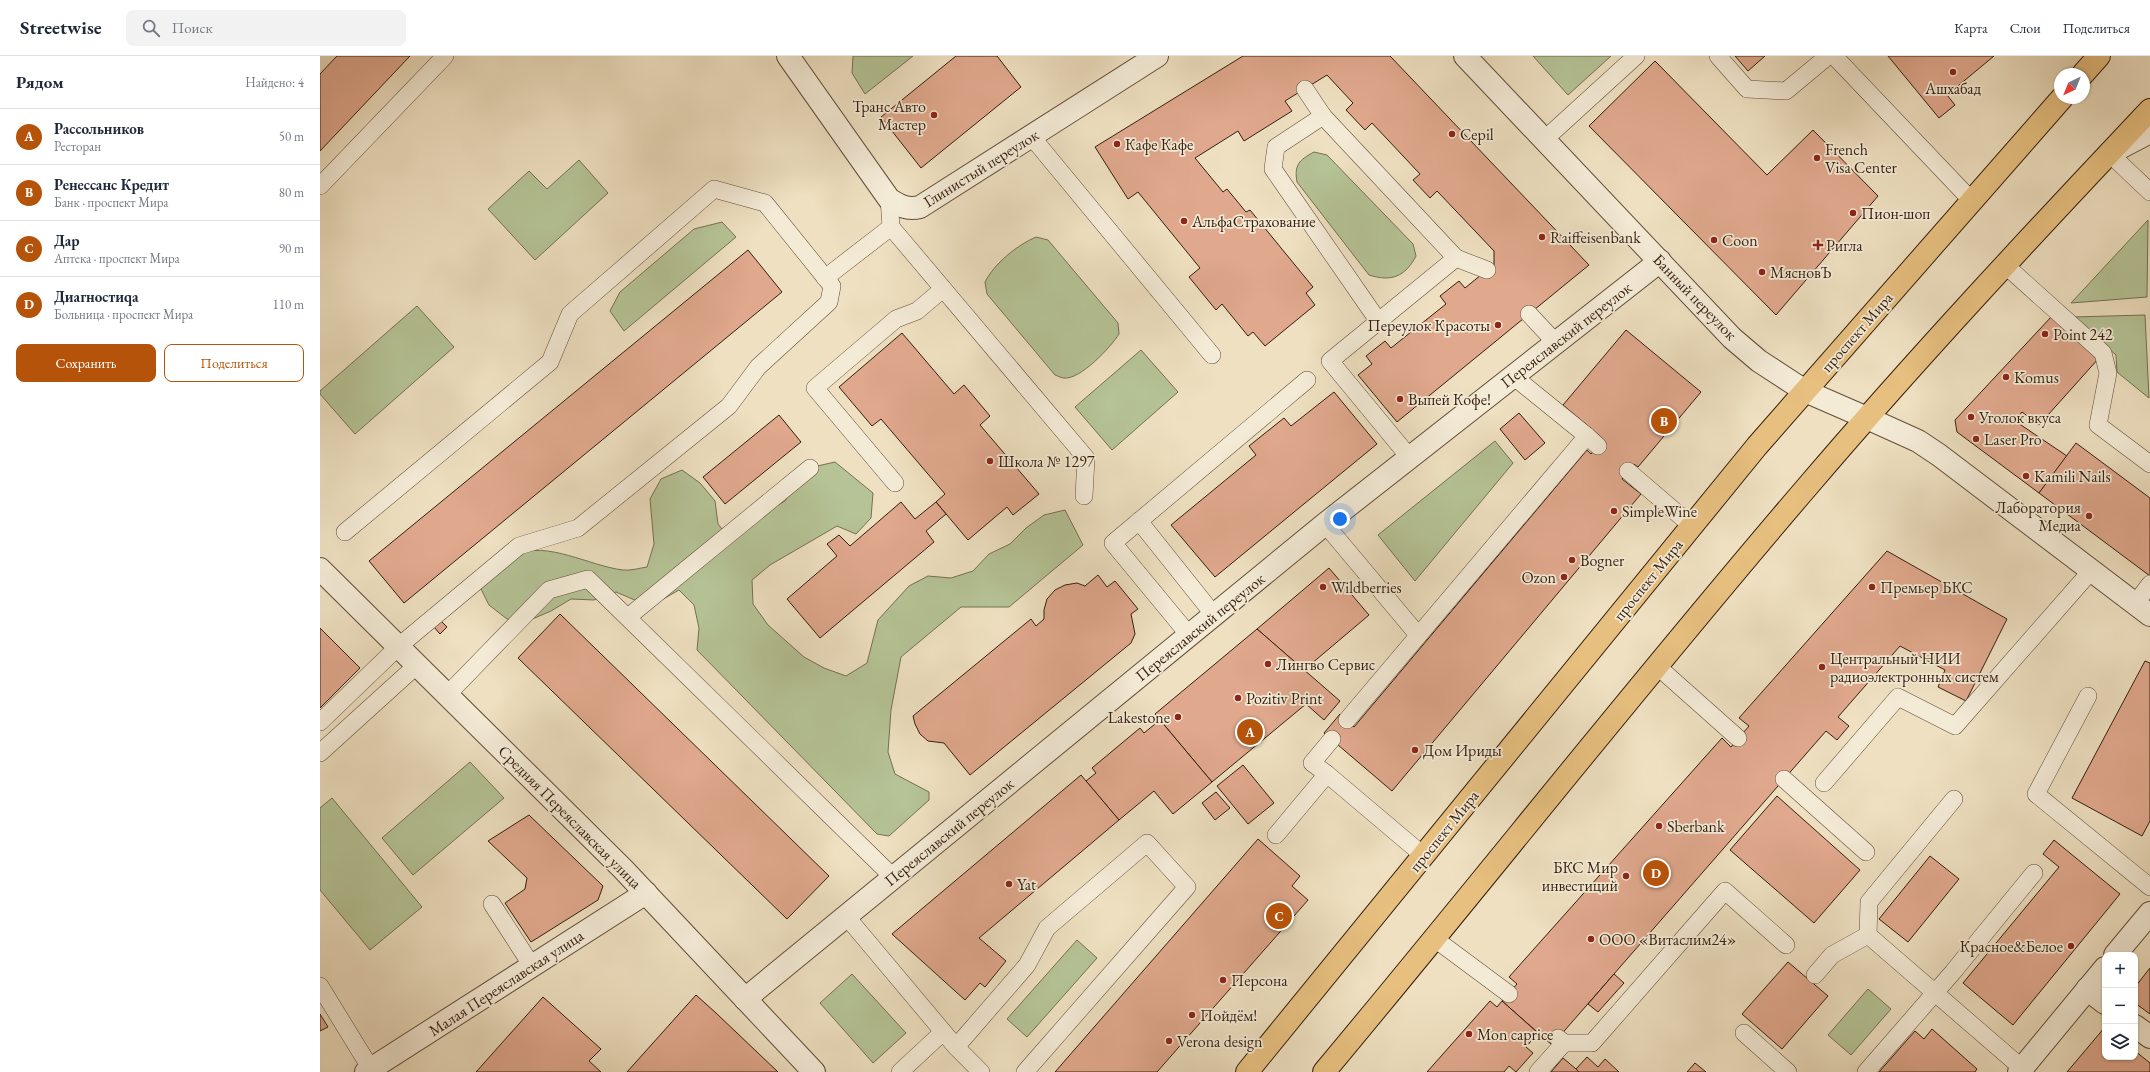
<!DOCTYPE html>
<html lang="ru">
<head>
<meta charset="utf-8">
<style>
	body { margin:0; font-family:"EB Garamond",serif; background:#f2f2f3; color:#1f2937 }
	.controls { position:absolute; right:12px; bottom:12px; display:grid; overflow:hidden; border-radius:8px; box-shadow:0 1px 3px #0004 }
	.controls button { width:36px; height:36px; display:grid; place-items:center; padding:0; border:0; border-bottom:1px solid #e0e1e3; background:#fff; color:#1f2937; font:20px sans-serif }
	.compass { position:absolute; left:1734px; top:12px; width:36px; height:36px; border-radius:50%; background:#fff; box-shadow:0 1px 3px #0004; rotate:223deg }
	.you { position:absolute; left:1020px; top:463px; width:14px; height:14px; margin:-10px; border:3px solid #fff; border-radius:50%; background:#1a73e8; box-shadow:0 0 0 6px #1a73e833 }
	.badge { display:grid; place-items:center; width:26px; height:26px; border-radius:50%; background:#b45309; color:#fff; font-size:13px; font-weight:700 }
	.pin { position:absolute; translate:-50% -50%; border:2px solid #fff; box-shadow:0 1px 4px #0006 }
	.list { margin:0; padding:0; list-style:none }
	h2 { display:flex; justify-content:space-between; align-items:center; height:52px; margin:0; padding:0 16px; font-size:17px }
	h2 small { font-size:13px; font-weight:400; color:#747a83 }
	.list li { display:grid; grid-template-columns:26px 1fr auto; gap:12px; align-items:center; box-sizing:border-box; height:56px; padding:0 16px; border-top:1px solid #e0e1e3 }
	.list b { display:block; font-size:15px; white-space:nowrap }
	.list p { margin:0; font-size:13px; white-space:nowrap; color:#747a83 }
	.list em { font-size:13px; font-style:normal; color:#747a83 }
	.actions { display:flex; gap:8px; padding:12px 16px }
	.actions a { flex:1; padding:9px 0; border:1px solid #b45309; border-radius:8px; text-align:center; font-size:14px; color:#b45309 }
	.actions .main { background:#b45309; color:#fff }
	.icon { flex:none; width:22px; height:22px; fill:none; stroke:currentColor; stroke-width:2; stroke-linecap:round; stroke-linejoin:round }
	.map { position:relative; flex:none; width:1830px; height:1016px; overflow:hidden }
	header { display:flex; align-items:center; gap:24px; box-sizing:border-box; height:56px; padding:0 20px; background:#fff; border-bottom:1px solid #e0e1e3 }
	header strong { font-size:19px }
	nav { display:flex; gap:22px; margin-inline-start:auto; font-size:14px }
	.search { width:280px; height:36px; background:#f2f2f3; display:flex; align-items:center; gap:10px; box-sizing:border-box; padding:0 14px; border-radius:8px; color:#747a83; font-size:15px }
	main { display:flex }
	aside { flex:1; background:#fff }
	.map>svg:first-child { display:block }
</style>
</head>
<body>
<header>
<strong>Streetwise</strong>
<div class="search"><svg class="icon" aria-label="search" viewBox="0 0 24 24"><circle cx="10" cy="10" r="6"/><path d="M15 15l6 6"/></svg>Поиск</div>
<nav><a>Карта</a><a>Слои</a><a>Поделиться</a></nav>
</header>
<main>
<aside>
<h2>Рядом<small>Найдено: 4</small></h2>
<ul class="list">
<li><span class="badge">A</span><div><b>Рассольников</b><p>Ресторан</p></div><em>50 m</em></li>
<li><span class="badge">B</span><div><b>Ренессанс Кредит</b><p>Банк · проспект Мира</p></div><em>80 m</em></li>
<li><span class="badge">C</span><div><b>Дар</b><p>Аптека · проспект Мира</p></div><em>90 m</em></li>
<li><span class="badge">D</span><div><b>Диагностиqа</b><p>Больница · проспект Мира</p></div><em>110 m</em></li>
</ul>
<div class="actions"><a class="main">Сохранить</a><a>Поделиться</a></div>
</aside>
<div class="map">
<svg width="1830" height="1016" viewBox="0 0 1830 1016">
	<rect width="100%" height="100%" fill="#eee0c1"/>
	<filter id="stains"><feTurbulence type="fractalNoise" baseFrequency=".005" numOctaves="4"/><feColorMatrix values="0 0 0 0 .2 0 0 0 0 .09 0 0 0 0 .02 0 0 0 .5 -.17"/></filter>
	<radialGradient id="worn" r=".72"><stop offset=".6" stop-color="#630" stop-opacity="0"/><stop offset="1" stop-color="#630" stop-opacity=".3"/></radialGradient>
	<!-- green -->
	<g fill="#b5c396" stroke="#747052">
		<polygon points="533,0 593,0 545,38 532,17"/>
		<polygon points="1213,0 1291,0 1248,39"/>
		<path d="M994,96L1007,99L1093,188L1096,200C1085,221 1071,226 1049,219L977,126C974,109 979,104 994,96Z"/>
		<polygon points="259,104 288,137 215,204 168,153 209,115 227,133"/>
		<polygon points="1828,164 1827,241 1751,247"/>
		<polygon points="402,166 416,181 304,275 290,255 300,236 374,173"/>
		<path d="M716,181L728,184L798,267L799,278C791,291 760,324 744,322C741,322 738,320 735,319L667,238L665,226C674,208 697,189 716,181Z"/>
		<polygon points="97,250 134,291 35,378 0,338 0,335"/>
		<polygon points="1825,259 1829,342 1797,316 1796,299 1753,261"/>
		<polygon points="821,294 858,336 792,394 755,351"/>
		<polygon points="1175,385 1193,407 1095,525 1058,479"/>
		<path d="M515,406L553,437L551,462L536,478L517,470L450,509L432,524L433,548L448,569L484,601L504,612L526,620L547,607L558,564L589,530L608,520L631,522L653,515L669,498L690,488L706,472L724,459L745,454L763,489L689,551H641L581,601L571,654L568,696L575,718L609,736V744L569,780L557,778L377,594L379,572L374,549L359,534L338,546L317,545L296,536L274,544L251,543L231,555L210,564L187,563L169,549L159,529C169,520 184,504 195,499C227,484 269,510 303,514C310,515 320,512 327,511L334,488L330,443L341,423L362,414L380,427L395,445L398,468L412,486L446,456L465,445L478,426L493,411Z"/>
		<polygon points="150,706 184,742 93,819 62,782"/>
		<polygon points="12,742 102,851 50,894 0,834 0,752"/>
		<polygon points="757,884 777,902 707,981 687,963"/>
		<polygon points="532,918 586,977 553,1007 500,947"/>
		<polygon points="1548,933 1571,953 1531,999 1508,979"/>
	</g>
	<!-- building -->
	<g fill="#e0a88d" stroke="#341e0d">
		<polygon points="17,0 90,0 0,95 0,18"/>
		<polygon points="636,0 677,0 701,31 601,112 561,61"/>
		<polygon points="923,0 1070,0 1269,209 1077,366 1038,319 1052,308 1046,300 1065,285 1071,292 1126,248 1120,240 1139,225 1145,232 1167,214 1174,209 1174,195 1117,135 1110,142 1093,124 1100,118 1052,67 1045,74 1026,54 1033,47 1007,19 965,45 972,55 924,85 918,75 875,102 903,136 907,133 926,156 930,154 993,231 986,237 995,249 945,290 933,276 928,280 902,248 896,254 869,221 880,212 818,136 808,143 775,91"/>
		<polygon points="1415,0 1445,0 1428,15"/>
		<polygon points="1568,0 1674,0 1627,39 1635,49 1619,62"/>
		<polygon points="1335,5 1447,119 1493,74 1558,140 1456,259 1269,70"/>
		<polygon points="428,194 462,236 84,547 49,505"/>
		<polygon points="1732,260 1779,302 1719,369 1702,356 1695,365 1747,400 1719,437 1637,376 1635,364"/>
		<polygon points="1306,274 1381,336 1318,411 1314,408 1302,423 1321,438 1072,735 1004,677 1020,658 1034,671 1267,394 1271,398 1283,383 1243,349"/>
		<polygon points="582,277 634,338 644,329 670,360 660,369 719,438 693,459 687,451 648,484 616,446 625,438 561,363 552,370 519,331"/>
		<polygon points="1014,336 1057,388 895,521 851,469 936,399 929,390 964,362 971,370"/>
		<polygon points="1199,357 1225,387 1205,404 1180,373"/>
		<polygon points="459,359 481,386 405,448 383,421"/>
		<polygon points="1756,387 1830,442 1830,520 1719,437"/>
		<polygon points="581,446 595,463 616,446 626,458 606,475 614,486 500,582 467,543 517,500 507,488 519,479 530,490"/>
		<polygon points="1567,495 1687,563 1646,645 1618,631 1625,614 1580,590 1518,661 1529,670 1517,684 1506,675 1232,989 1182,945 1197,928 1189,921 1402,682 1411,691 1429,670 1419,662"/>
		<polygon points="1009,512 1049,559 984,614 937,573"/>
		<polygon points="778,519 787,531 795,525 818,553 811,558 815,578 811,587 650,719 624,687 608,685 600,678 595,668 593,660 711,563 716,570 724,563 724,554 727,543 735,534 745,529 757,527 765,530"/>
		<polygon points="240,558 509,820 467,863 198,602"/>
		<polygon points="121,565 127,571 120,578 114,571"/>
		<polygon points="0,572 40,612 0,652"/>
		<polygon points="937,573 1020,645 1004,664 986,648 892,726 835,658"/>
		<polygon points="1825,605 1830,607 1830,765 1822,780 1752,742"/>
		<polygon points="840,664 892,726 853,758 834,735 799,764 766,725 776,717 772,712 820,672 824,677"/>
		<polygon points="923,709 954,747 928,768 897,730"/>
		<polygon points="761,719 799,764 659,882 686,905 665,931 660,927 645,944 572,878"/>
		<polygon points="896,736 910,752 895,764 882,747"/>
		<polygon points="1457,740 1540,814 1494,867 1410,794"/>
		<polygon points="209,759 283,830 278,844 211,886 185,847 205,833 207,822 168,785"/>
		<polygon points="938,783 980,820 972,830 988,844 837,1016 735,1016"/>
		<polygon points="1734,784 1800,838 1693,969 1643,927 1739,811 1723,798"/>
		<polygon points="1610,800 1639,823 1588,886 1559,863"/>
		<polygon points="1468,906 1508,940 1462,993 1422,958"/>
		<polygon points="1830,912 1830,958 1815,947 1815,931"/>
		<polygon points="1294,918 1304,927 1278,956 1268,948"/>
		<polygon points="376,939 396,957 458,1016 307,1016"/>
		<polygon points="223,941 281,993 269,1005 281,1016 156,1016"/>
		<polygon points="1170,945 1177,951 1182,945 1218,977 1206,991 1213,997 1196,1016 1189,1010 1184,1016 1107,1016"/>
		<polygon points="0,958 8,971 0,975"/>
		<polygon points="1785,971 1785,1001 1815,1001 1815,995 1830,1007 1830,1016 1747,1016"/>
		<polygon points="1612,973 1657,1013 1655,1016 1559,1016 1595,975 1604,983"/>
		<polygon points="1267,1001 1278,1011 1285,1003 1299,1016 1259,1016 1256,1013"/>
		<polygon points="1243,1002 1256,1013 1259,1016 1231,1016"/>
		<polygon points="1375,1007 1386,1016 1367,1016"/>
	</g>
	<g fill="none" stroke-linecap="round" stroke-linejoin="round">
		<!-- service casing -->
		<g stroke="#624e3a" stroke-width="18">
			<g id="service">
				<polyline points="1398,0 1427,33 1466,35 1508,0"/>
				<polyline points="1514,0 1652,145"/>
				<polyline points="985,33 1003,60"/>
				<polyline points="711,80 892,299"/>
				<polyline points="1225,83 1316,0"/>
				<polyline points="1789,97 1830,136"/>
				<polyline points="0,130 125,0"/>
				<polyline points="569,143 571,171 766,402 764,440"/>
				<polyline points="1136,202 1167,214"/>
				<polyline points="1685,209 1783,297 1788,317 1778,369 1830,408"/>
				<polyline points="505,222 571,171"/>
				<polyline points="1209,258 1236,287"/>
				<polyline points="1059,266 953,113 956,91 1003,60 1136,202 1010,305 1090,402"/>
				<polyline points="1193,320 1267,380"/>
				<polyline points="1308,415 1372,470"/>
				<polyline points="575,427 495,332 576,263 597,255 623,233"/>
				<polyline points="819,465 894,559"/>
				<polyline points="1005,468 1098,579"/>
				<polyline points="1815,548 1830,528"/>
				<polyline points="308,561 490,412"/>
				<polyline points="869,579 793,487 987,324"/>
				<polyline points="1337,610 1418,682"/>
				<polyline points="127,639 229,534 268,523 573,821"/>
				<polyline points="1768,640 1716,738 1830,831"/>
				<polyline points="1027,664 1267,380 1278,390"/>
				<polyline points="0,666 79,590 199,490 258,472 409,350 438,311 509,246 512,230 445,147 394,133 250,258 230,306 25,476"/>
				<polyline points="0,697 97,609"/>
				<polyline points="1007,718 992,707 1012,683"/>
				<polyline points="1464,723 1546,796"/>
				<polyline points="1504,727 1578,641 1635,670 1771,515"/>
				<polyline points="956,779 1007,718 1104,800"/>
				<polyline points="172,848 212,910"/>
				<polyline points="526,860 636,991 707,909 727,872 827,787 867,831 705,1016"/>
				<polyline points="1548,879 1549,846 1634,743"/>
				<polyline points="1115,883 1189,938"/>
				<polyline points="1495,919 1512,899 1548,879 1702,1012"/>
				<polyline points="0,930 51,1013"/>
				<polyline points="1424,977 1468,1016"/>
				<polyline points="1238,982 1244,987 1272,987 1405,835 1466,889"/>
				<polyline points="636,991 661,1016"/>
				<polyline points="580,1016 623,976"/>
				<polyline points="1218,1016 1244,987"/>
				<polyline points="1546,1016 1633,916 1714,817"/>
			</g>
		</g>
		<!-- minor casing -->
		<g stroke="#624e3a" stroke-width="24">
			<g id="minor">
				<path d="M468,0L569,143C580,150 587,154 600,151L837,0"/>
				<polyline points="1547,362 1598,385 1619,399 1830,559"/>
				<polyline points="0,513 303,813 494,1016"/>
				<polyline points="1767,933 1785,947"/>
				<polyline points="425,943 1005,468 1340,205"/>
				<polyline points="1815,970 1830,981"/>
				<polyline points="46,1016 326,837"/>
			</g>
		</g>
		<!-- tertiary casing -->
		<g stroke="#624e3a" stroke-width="24">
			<g id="tertiary">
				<polyline points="1145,0 1412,282 1439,305 1485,335 1547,362"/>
				<polyline points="1792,96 1830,76"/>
				<polyline points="1795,899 1830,857"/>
				<polyline points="1699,1016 1785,912"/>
			</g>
		</g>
		<!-- primary casing -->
		<g stroke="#341e0d" stroke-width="24">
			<g id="primary">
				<polyline points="1763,18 1779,0"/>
				<polyline points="927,1016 1437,390 1742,42"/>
				<path d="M1004,1016C1166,822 1322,623 1487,431C1597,302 1713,178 1830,54"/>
			</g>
		</g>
		<!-- service -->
		<use href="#service" stroke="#f4ebd7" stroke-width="17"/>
		<!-- minor -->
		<use href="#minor" stroke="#f4ebd7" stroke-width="22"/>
		<!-- tertiary -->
		<use href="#tertiary" stroke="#f4ebd7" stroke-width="22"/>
		<!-- primary -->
		<use href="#primary" stroke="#e7c080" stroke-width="22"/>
	</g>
	<!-- markers -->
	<g fill="#8f2418" stroke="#f4ebd7" stroke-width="1.5">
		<circle cx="1633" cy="16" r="4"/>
		<circle cx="614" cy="59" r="4"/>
		<circle cx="1132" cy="78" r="4"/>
		<circle cx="797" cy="88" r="4"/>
		<circle cx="1497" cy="102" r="4"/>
		<circle cx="1533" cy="157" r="4"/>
		<circle cx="864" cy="165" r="4"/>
		<circle cx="1222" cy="181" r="4"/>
		<circle cx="1394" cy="184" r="4"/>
		<path d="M1496 183h4v4h4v4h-4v4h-4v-4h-4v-4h4z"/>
		<circle cx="1442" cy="216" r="4"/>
		<circle cx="1178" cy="269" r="4"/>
		<circle cx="1725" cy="278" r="4"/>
		<circle cx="1686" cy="321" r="4"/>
		<circle cx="1080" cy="343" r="4"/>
		<circle cx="1651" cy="361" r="4"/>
		<circle cx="1656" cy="383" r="4"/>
		<circle cx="670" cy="405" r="4"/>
		<circle cx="1706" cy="420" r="4"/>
		<circle cx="1294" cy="455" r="4"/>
		<circle cx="1769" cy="460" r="4"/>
		<circle cx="1252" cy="504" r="4"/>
		<circle cx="1244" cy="521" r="4"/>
		<circle cx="1003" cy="531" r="4"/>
		<circle cx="1552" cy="531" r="4"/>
		<circle cx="948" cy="608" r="4"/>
		<circle cx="1502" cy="611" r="4"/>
		<circle cx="918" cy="642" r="4"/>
		<circle cx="858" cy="661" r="4"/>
		<circle cx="1095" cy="694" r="4"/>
		<circle cx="1339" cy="770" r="4"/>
		<circle cx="1306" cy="820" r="4"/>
		<circle cx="689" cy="828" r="4"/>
		<circle cx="1271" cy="883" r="4"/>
		<circle cx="1751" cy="890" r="4"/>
		<circle cx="903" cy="924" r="4"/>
		<circle cx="872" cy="959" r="4"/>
		<circle cx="1149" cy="978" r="4"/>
		<circle cx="849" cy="985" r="4"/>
	</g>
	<g text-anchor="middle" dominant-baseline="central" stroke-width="3.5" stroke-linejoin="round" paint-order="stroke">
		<!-- poi labels -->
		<g font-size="16" fill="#341e0d" stroke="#f4ebd7" text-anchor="start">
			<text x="1633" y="32" text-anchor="middle">Ашхабад</text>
			<text x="606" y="50" text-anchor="end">Транс Авто<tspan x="606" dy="18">Мастер</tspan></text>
			<text x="1140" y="78">Cepil</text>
			<text x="805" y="88">Кафе Кафе</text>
			<text x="1505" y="93">French<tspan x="1505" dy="18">Visa Center</tspan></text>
			<text x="1541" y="157">Пион-шоп</text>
			<text x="872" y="165">АльфаСтрахование</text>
			<text x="1230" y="181">Raiffeisenbank</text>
			<text x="1402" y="184">Coon</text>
			<text x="1506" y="189">Ригла</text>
			<text x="1450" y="216">МясновЪ</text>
			<text x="1170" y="269" text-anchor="end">Переулок Красоты</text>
			<text x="1733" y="278">Point 242</text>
			<text x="1694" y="321">Komus</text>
			<text x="1088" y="343">Выпей Кофе!</text>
			<text x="1659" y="361">Уголок вкуса</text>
			<text x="1664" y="383">Laser Pro</text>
			<text x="678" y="405">Школа № 1297</text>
			<text x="1714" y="420">Kamili Nails</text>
			<text x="1761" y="451" text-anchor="end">Лаборатория<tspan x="1761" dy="18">Медиа</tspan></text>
			<text x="1302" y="455">SimpleWine</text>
			<text x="1260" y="504">Bogner</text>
			<text x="1236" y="521" text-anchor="end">Ozon</text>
			<text x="1011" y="531">Wildberries</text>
			<text x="1560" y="531">Премьер БКС</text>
			<text x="1510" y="602">Центральный НИИ<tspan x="1510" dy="18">радиоэлектронных систем</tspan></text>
			<text x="956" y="608">Лингво Сервис</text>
			<text x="926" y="642">Pozitiv Print</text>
			<text x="850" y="661" text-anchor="end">Lakestone</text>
			<text x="1103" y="694">Дом Ириды</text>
			<text x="1347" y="770">Sberbank</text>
			<text x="1298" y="811" text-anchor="end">БКС Мир<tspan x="1298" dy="18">инвестиций</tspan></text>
			<text x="697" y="828">Yat</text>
			<text x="1279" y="883">ООО «Витаслим24»</text>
			<text x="1743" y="890" text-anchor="end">Красное&amp;Белое</text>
			<text x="911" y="924">Персона</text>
			<text x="880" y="959">Пойдём!</text>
			<text x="1157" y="978">Mon caprice</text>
			<text x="857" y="985">Verona design</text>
		</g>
		<!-- street labels -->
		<g font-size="16" fill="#341e0d" stroke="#f4ebd7">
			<text transform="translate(661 112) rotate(-32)">Глинистый переулок</text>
			<text transform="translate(1375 241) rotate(46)">Банный переулок</text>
			<text transform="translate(1537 276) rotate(-49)">проспект Мира</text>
			<text transform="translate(1246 279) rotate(-38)">Переяславский переулок</text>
			<text transform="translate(1328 524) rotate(-51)">проспект Мира</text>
			<text transform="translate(880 571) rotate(-39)">Переяславский переулок</text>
			<text transform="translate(250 761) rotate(45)">Средняя Переяславская улица</text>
			<text transform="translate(1124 775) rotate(-51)">проспект Мира</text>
			<text transform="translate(629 776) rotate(-39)">Переяславский переулок</text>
			<text transform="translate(186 927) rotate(-33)">Малая Переяславская улица</text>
		</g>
	</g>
	<rect width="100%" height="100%" filter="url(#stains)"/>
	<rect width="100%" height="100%" fill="url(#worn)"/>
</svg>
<div class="controls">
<button>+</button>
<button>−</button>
<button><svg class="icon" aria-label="layers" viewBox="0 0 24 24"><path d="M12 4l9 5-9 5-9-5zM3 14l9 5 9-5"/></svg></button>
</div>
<svg class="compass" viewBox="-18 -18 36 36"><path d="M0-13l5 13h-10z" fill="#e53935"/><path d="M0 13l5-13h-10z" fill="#747a83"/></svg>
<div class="you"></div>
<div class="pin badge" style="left:930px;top:676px">A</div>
<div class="pin badge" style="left:1344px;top:365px">B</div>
<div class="pin badge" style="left:959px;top:860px">C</div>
<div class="pin badge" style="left:1336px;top:817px">D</div>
</div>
</main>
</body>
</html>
